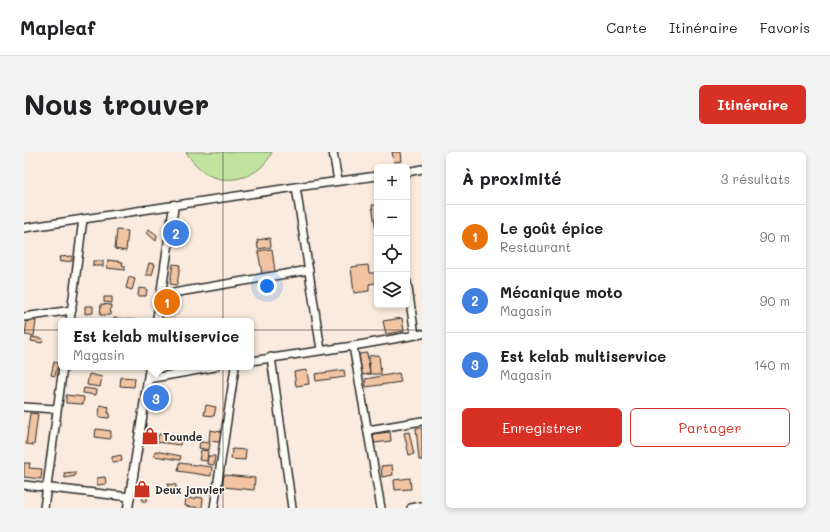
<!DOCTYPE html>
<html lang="fr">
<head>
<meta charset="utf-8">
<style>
	body { margin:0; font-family:Mali,sans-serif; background:#f2f2f2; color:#202124 }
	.controls { position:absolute; right:12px; top:12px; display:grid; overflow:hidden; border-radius:6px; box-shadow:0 2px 6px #0003 }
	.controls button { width:36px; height:36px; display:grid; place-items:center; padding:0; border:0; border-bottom:1px solid #e0e0e0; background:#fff; color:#202124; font:20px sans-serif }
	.you { position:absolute; left:243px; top:134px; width:14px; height:14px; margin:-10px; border:3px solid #fff; border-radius:50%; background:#1a73e8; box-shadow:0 0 0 6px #1a73e833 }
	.badge { display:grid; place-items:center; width:26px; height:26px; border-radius:50%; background:#d93025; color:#fff; font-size:13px; font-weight:700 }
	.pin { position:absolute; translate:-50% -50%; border:2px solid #fff; box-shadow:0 1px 4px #0006 }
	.popup { position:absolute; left:34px; top:166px; width:196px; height:52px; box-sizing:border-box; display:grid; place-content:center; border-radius:6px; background:#fff; filter:drop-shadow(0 1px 3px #0005); font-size:13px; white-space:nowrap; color:#757577 }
	.popup b { font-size:15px; color:#202124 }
	.popup::after { content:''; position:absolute; left:50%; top:100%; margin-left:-8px; border:8px solid transparent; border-top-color:#fff }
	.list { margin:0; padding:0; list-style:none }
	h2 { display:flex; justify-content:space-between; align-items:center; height:52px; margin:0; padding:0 16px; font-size:17px }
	h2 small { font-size:13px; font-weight:400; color:#757577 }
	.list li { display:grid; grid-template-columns:26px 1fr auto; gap:12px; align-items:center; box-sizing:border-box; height:64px; padding:0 16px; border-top:1px solid #e0e0e0 }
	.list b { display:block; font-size:15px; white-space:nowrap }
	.list p { margin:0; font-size:13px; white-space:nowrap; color:#757577 }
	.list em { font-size:13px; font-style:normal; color:#757577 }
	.actions { display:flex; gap:8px; padding:12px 16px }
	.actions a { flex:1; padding:9px 0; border:1px solid #d93025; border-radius:6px; text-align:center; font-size:14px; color:#d93025 }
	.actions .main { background:#d93025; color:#fff }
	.icon { flex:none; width:22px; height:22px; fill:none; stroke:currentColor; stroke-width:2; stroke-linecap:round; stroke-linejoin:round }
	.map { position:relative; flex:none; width:398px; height:356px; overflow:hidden; border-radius:6px }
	header { display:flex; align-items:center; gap:24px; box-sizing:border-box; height:56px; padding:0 20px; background:#fff; border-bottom:1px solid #e0e0e0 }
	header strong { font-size:19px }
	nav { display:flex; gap:22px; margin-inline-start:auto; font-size:14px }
	.intro { display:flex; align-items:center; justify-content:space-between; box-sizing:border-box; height:96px; padding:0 24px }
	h1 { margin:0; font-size:28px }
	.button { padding:10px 18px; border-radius:6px; background:#d93025; color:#fff; font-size:14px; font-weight:700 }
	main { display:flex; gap:24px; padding:0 24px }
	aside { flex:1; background:#fff; border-radius:6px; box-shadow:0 2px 6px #0003 }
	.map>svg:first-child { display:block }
</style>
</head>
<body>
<header>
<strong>Mapleaf</strong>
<nav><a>Carte</a><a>Itinéraire</a><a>Favoris</a></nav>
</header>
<div class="intro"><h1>Nous trouver</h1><a class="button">Itinéraire</a></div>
<main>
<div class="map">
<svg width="398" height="356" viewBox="0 0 398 356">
	<rect width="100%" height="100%" fill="#faebde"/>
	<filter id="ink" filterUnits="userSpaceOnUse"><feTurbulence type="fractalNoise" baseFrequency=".025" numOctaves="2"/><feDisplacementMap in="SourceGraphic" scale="8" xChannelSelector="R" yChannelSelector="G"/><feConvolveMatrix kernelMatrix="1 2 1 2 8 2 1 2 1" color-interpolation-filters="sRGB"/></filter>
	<g filter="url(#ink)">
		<!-- green -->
		<path fill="#c0e49e" stroke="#768864" d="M162,0H248C238,25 203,35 181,21C173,15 167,8 162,0Z"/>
		<!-- building -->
		<g fill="#f2c4a2" stroke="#2b2b2b">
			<polygon points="368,0 377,0 378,9 370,10"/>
			<polygon points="348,53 353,53 353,86"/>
			<polygon points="125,77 133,83 132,89 123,81"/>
			<polygon points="93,78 104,79 102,99 91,97"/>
			<polygon points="246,86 247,95 234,97 233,88"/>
			<polygon points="248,97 251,120 238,122 234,99"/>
			<polygon points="48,104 48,109 36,110 35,105"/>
			<polygon points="84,108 99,110 98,113 101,114 101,118 83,116"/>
			<rect x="69" y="109" width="10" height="5"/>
			<polygon points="125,111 131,112 128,123 122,123"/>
			<polygon points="149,112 156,113 153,133 146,132"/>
			<polygon points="344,113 345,121 351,121 352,131 345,132 345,139 330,141 327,115"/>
			<polygon points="105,125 111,127 108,138 102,136"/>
			<polygon points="115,136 123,137 122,144 114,144"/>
			<polygon points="80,145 88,145 88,151 80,150"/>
			<polygon points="77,152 87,153 86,163 76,163"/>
			<polygon points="61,154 69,154 69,161 61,162"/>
			<polygon points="90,166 112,168 112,169 90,169"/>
			<polygon points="378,166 380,179 362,182 359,169"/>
			<polygon points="3,168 12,169 10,184 1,183"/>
			<polygon points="8,185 19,187 18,191 7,189"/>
			<polygon points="343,201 346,222 338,223 335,202"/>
			<polygon points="355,203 357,222 346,222 345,204"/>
			<polygon points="30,210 34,211 31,224 27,223"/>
			<polygon points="283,218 285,232 272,234 270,220"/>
			<polygon points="320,218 321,225 292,229 291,222"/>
			<polygon points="375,221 377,230 342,235 341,227"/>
			<polygon points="65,222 78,225 76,235 63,233"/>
			<polygon points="97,225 111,226 110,235 96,234"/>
			<polygon points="60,236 73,238 72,243 59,241"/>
			<polygon points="42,243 60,245 59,252 42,251"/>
			<polygon points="76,253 85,255 84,261 86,261 85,266 75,265"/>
			<polygon points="182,253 192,255 190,264 180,263"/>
			<polygon points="6,261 14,262 10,293 2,292"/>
			<polygon points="392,276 398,276 398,308 395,308"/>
			<polygon points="72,277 87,279 86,287 71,285"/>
			<polygon points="186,278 197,280 196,290 185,289"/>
			<polygon points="366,280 367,289 350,291 349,282"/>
			<polygon points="385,280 390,302 385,303 380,281"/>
			<polygon points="135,282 157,285 156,293 133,290"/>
			<polygon points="176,290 186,291 185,298 175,296"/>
			<polygon points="208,297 222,298 221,308 207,307"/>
			<polygon points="177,298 184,299 183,309 175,308"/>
			<polygon points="131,299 157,304 156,308 130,304"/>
			<polygon points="97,303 98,309 88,310 88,305"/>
			<polygon points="184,304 191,304 190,313 183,312"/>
			<polygon points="0,311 6,311 5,316 18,317 17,327 0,325"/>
			<polygon points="155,311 188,315 187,324 154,319"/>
			<polygon points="368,313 369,323 358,325 357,314"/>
			<polygon points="51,320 51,324 41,326 40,321"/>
			<polygon points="200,323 231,326 230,338 198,335"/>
			<polygon points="81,325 82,332 73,333 73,326"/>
			<polygon points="386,326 387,337 371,338 370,328"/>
			<polygon points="144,332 152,333 152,340 143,339"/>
			<polygon points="119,340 124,341 123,349 118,349"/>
			<polygon points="172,345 179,346 178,356 161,354 162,346 171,347"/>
		</g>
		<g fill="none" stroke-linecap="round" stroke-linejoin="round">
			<!-- minor casing -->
			<g stroke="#2b2b2b" stroke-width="10">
				<g id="minor">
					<polyline points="309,0 314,29"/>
					<polyline points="383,20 398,17"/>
					<polyline points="272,35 297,198"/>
					<polyline points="0,76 272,35 353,24"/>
					<polyline points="383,130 391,183"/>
					<polyline points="137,143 285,118"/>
					<polyline points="0,165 48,158"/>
					<polyline points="46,169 59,67"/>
					<polyline points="329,194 357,356"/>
					<polyline points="247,205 268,356"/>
					<polyline points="227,209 329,194 398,182"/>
					<polyline points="124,227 191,215"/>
					<polyline points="0,255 32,257"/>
					<polyline points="344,278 398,269"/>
					<polyline points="0,333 106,345"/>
					<polyline points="20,356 39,215"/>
					<polyline points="190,356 211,215"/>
					<polyline points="387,356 398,354"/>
				</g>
			</g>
			<!-- tertiary casing -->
			<g stroke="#2b2b2b" stroke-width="11">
				<g id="tertiary">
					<polyline points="133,169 150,53"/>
					<polyline points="104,356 126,215"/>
				</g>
			</g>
			<!-- minor -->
			<use href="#minor" stroke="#fdfcf7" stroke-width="7"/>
			<!-- tertiary -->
			<use href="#tertiary" stroke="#fdfcf7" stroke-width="8"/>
		</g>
	</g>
	<!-- grid -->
	<path fill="none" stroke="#2b2b2b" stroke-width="1" stroke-opacity="0.55" d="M199,0V356M0,178H398"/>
	<!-- icons -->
	<defs>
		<g id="shop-bare" transform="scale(1.38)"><path d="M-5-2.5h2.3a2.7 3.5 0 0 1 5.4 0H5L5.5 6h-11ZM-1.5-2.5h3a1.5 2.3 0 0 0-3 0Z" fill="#c8321e" stroke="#fdfcf7" stroke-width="2.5" paint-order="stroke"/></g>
	</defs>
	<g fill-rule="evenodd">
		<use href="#shop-bare" x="126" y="284"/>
		<use href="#shop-bare" x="118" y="337"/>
	</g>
	<g text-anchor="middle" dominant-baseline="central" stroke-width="3" stroke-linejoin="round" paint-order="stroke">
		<!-- poi labels -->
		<g font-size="11" font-weight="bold" fill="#2b2b2b" stroke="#fdfcf7" text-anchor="start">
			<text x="139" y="284">Tounde</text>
			<text x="131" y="337">Deux janvier</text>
		</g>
	</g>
</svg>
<div class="controls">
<button>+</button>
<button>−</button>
<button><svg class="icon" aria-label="locate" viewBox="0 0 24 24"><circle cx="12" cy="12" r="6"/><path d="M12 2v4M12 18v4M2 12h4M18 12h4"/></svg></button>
<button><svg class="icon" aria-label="layers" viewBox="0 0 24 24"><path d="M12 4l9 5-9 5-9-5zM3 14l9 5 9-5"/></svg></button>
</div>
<div class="you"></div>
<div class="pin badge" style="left:143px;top:150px;background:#e8710a">1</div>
<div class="pin badge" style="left:152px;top:81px;background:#3f7fe0">2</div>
<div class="pin badge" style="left:132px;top:246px;background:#3f7fe0">3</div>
<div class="popup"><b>Est kelab multiservice</b>Magasin</div>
</div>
<aside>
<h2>À proximité<small>3 résultats</small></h2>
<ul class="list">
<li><span class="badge" style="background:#e8710a">1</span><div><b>Le goût épice</b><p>Restaurant</p></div><em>90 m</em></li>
<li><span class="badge" style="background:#3f7fe0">2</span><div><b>Mécanique moto</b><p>Magasin</p></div><em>90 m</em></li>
<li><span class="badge" style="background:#3f7fe0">3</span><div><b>Est kelab multiservice</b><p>Magasin</p></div><em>140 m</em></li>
</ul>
<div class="actions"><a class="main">Enregistrer</a><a>Partager</a></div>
</aside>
</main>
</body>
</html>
